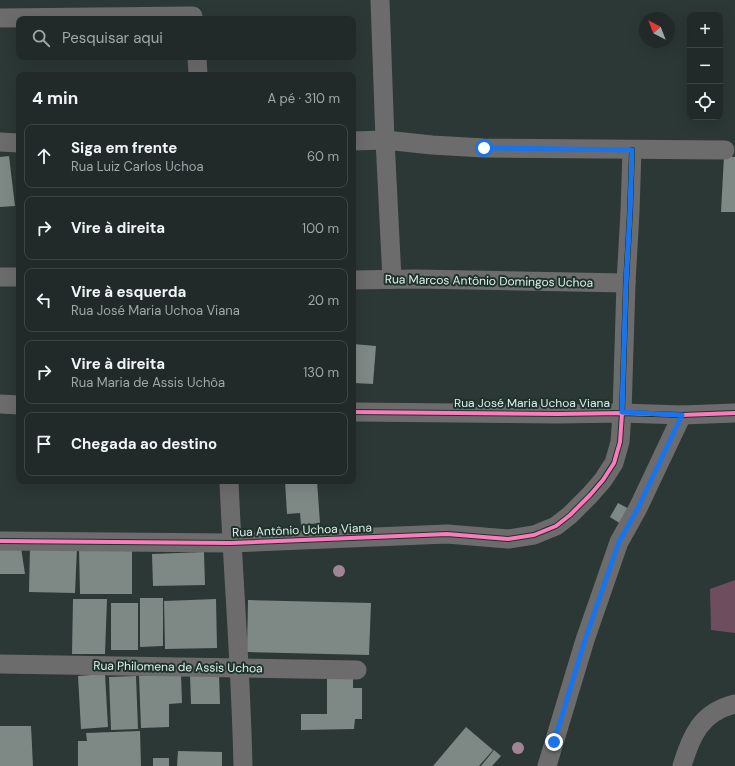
<!DOCTYPE html>
<html lang="pt">
<head>
<meta charset="utf-8">
<style>
	body { margin:0; font-family:"DM Sans",sans-serif; background:#293230; color:#f1f3f6 }
	.controls { position:absolute; right:12px; top:12px; display:grid; overflow:hidden; border-radius:8px; box-shadow:0 4px 16px #0002 }
	.controls button { width:36px; height:36px; display:grid; place-items:center; padding:0; border:0; border-bottom:1px solid #3e4645; background:#212a28; color:#f1f3f6; font:20px sans-serif }
	.compass { position:absolute; left:639px; top:12px; width:36px; height:36px; border-radius:50%; background:#212a28; box-shadow:0 4px 16px #0002; rotate:318deg }
	.stop { position:absolute; width:12px; height:12px; margin:-9px; border:3px solid #1a73e8; border-radius:50%; background:#fff }
	.stop.end { background:#1a73e8; border-color:#fff; box-shadow:0 1px 4px #0008 }
	.list { margin:0; padding:0; list-style:none }
	h2 { display:flex; justify-content:space-between; align-items:center; height:52px; margin:0; padding:0 16px; font-size:17px }
	h2 small { font-size:13px; font-weight:400; color:#a2a7a8 }
	.list li { display:grid; grid-template-columns:26px 1fr auto; gap:12px; align-items:center; box-sizing:border-box; height:64px; margin:0 8px 8px; padding:0 8px; border:1px solid #3e4645; border-radius:8px }
	.list b { display:block; font-size:15px; white-space:nowrap }
	.list p { margin:0; font-size:13px; white-space:nowrap; color:#a2a7a8 }
	.list em { font-size:13px; font-style:normal; color:#a2a7a8 }
	.icon { flex:none; width:22px; height:22px; fill:none; stroke:currentColor; stroke-width:2; stroke-linecap:round; stroke-linejoin:round }
	.map { position:relative; flex:none; width:735px; height:766px; overflow:hidden }
	.search { position:absolute; background:#212a28; box-shadow:0 4px 16px #0002; left:16px; top:16px; width:340px; height:44px; display:flex; align-items:center; gap:10px; box-sizing:border-box; padding:0 14px; border-radius:8px; color:#a2a7a8; font-size:15px }
	.panel { position:absolute; background:#212a28; box-shadow:0 4px 16px #0002; left:16px; top:72px; width:340px; height:412px; border-radius:8px }
	.map>svg:first-child { display:block }
</style>
</head>
<body>
<div class="map">
<svg width="735" height="766" viewBox="0 0 735 766">
	<rect width="100%" height="100%" fill="#2c3835"/>
	<!-- forest -->
	<polygon fill="#6e4d5f" points="735,580 735,633 711,630 710,589"/>
	<!-- building -->
	<g fill="#7e8986">
		<polygon points="9,156 15,206 0,207 0,157"/>
		<polygon points="724,156 735,157 735,212 721,212"/>
		<polygon points="353,344 376,346 373,384 353,383"/>
		<polygon points="285,481 317,481 320,523 301,525 300,513 287,514"/>
		<polygon points="618,503 633,511 624,526 610,517"/>
		<polygon points="20,541 25,574 0,574 0,543"/>
		<polygon points="30,546 77,547 75,593 29,592"/>
		<polygon points="79,547 132,547 132,594 80,594"/>
		<polygon points="204,552 205,585 153,586 152,554"/>
		<polygon points="140,598 163,598 163,646 140,647"/>
		<polygon points="73,599 107,599 105,654 72,654"/>
		<polygon points="216,599 217,648 165,649 164,601"/>
		<polygon points="248,600 371,603 369,655 247,652"/>
		<rect x="111" y="603" width="27" height="47"/>
		<polygon points="105,674 108,727 81,729 78,676"/>
		<polygon points="181,674 182,703 169,704 169,727 141,728 139,676"/>
		<polygon points="219,674 220,704 191,704 190,675"/>
		<polygon points="136,676 138,729 111,730 109,677"/>
		<polygon points="327,678 353,678 353,688 362,688 362,719 355,719 354,729 301,730 301,714 327,714"/>
		<polygon points="0,726 31,726 33,766 0,766"/>
		<polygon points="466,727 493,750 479,766 433,766"/>
		<polygon points="140,731 141,766 78,766 78,741 87,741 86,733"/>
		<polygon points="494,750 501,756 492,766 481,766"/>
		<polygon points="178,751 222,752 222,766 177,766"/>
		<rect x="153" y="758" width="16" height="8"/>
	</g>
	<g fill="none" stroke-linecap="round" stroke-linejoin="round">
		<!-- minor -->
		<g stroke="#6d6c6d" stroke-width="19">
			<polyline points="380,0 385,140 392,279"/>
			<polyline points="0,18 193,16"/>
			<polyline points="197,57 198,75"/>
			<polyline points="353,141 385,140 432,145 484,148 725,150"/>
			<polyline points="0,142 19,143"/>
			<polyline points="0,277 19,277"/>
			<polyline points="353,280 416,279 626,283"/>
			<polyline points="0,404 19,405"/>
			<polyline points="353,412 557,414 622,413 682,415 735,413"/>
			<path d="M229,481C233,576 241,671 243,766"/>
			<polyline points="0,541 231,543 447,534 508,539 534,535 556,526 570,515 590,495 603,480 614,463 620,442 622,413 626,283 630,212 632,150"/>
			<polyline points="0,664 357,670"/>
			<polyline points="547,766 585,640 619,542 638,508 682,415"/>
			<path d="M682,766C691,736 701,712 735,704"/>
		</g>
		<!-- cycleway casing -->
		<g stroke="#1d332c" stroke-width="6">
			<g id="cycleway">
				<polyline points="353,412 557,414 622,413 682,415 735,413"/>
				<polyline points="0,541 231,543 447,534 508,539 534,535 556,526 570,515 590,495 603,480 614,463 620,442 622,413 626,283 630,212 632,150"/>
			</g>
		</g>
		<!-- cycleway -->
		<use href="#cycleway" stroke="#fd7abc" stroke-width="4"/>
	</g>
	<!-- trees -->
	<g fill="#a08694">
		<circle cx="339" cy="571" r="6"/>
		<circle cx="518" cy="748" r="6"/>
	</g>
	<g fill="none" stroke-linecap="round" stroke-linejoin="round">
		<!-- route -->
		<polyline stroke="#1a73e8" stroke-width="5" points="484,148 632,150 630,212 626,283 622,412 682,415 638,508 619,542 585,640 554,742"/>
	</g>
	<g text-anchor="middle" dominant-baseline="central" stroke-width="4" stroke-linejoin="round" paint-order="stroke">
		<!-- street labels -->
		<g font-size="12" fill="#e2f0eb" stroke="#1d332c">
			<text transform="translate(489 281) rotate(1)">Rua Marcos Antônio Domingos Uchoa</text>
			<text x="532" y="403">Rua José Maria Uchoa Viana</text>
			<text transform="translate(302 530) rotate(-2)">Rua Antônio Uchoa Viana</text>
			<text transform="translate(178 667) rotate(1)">Rua Philomena de Assis Uchoa</text>
		</g>
	</g>
</svg>
<div class="controls">
<button>+</button>
<button>−</button>
<button><svg class="icon" aria-label="locate" viewBox="0 0 24 24"><circle cx="12" cy="12" r="6"/><path d="M12 2v4M12 18v4M2 12h4M18 12h4"/></svg></button>
</div>
<svg class="compass" viewBox="-18 -18 36 36"><path d="M0-13l5 13h-10z" fill="#e53935"/><path d="M0 13l5-13h-10z" fill="#a2a7a8"/></svg>
<div class="stop" style="left:484px;top:148px"></div>
<div class="stop end" style="left:554px;top:742px"></div>
<div class="search"><svg class="icon" aria-label="search" viewBox="0 0 24 24"><circle cx="10" cy="10" r="6"/><path d="M15 15l6 6"/></svg>Pesquisar aqui</div>
<section class="panel">
<h2>4 min<small>A pé · 310 m</small></h2>
<ul class="list">
<li><svg class="icon" aria-label="ahead" viewBox="0 0 24 24"><path d="M12 20V5M6 11l6-6 6 6"/></svg><div><b>Siga em frente</b><p>Rua Luiz Carlos Uchoa</p></div><em>60 m</em></li>
<li><svg class="icon" aria-label="right" viewBox="0 0 24 24"><path d="M7 20v-9h11M14 6l5 5-5 5"/></svg><div><b>Vire à direita</b></div><em>100 m</em></li>
<li><svg class="icon" aria-label="left" viewBox="0 0 24 24"><path d="M17 20v-9H6M10 6l-5 5 5 5"/></svg><div><b>Vire à esquerda</b><p>Rua José Maria Uchoa Viana</p></div><em>20 m</em></li>
<li><svg class="icon" aria-label="right" viewBox="0 0 24 24"><path d="M7 20v-9h11M14 6l5 5-5 5"/></svg><div><b>Vire à direita</b><p>Rua Maria de Assis Uchôa</p></div><em>130 m</em></li>
<li><svg class="icon" aria-label="arrive" viewBox="0 0 24 24"><path d="M6 21V4h12l-3 4 3 4H6"/></svg><div><b>Chegada ao destino</b></div></li>
</ul>
</section>
</div>
</body>
</html>
